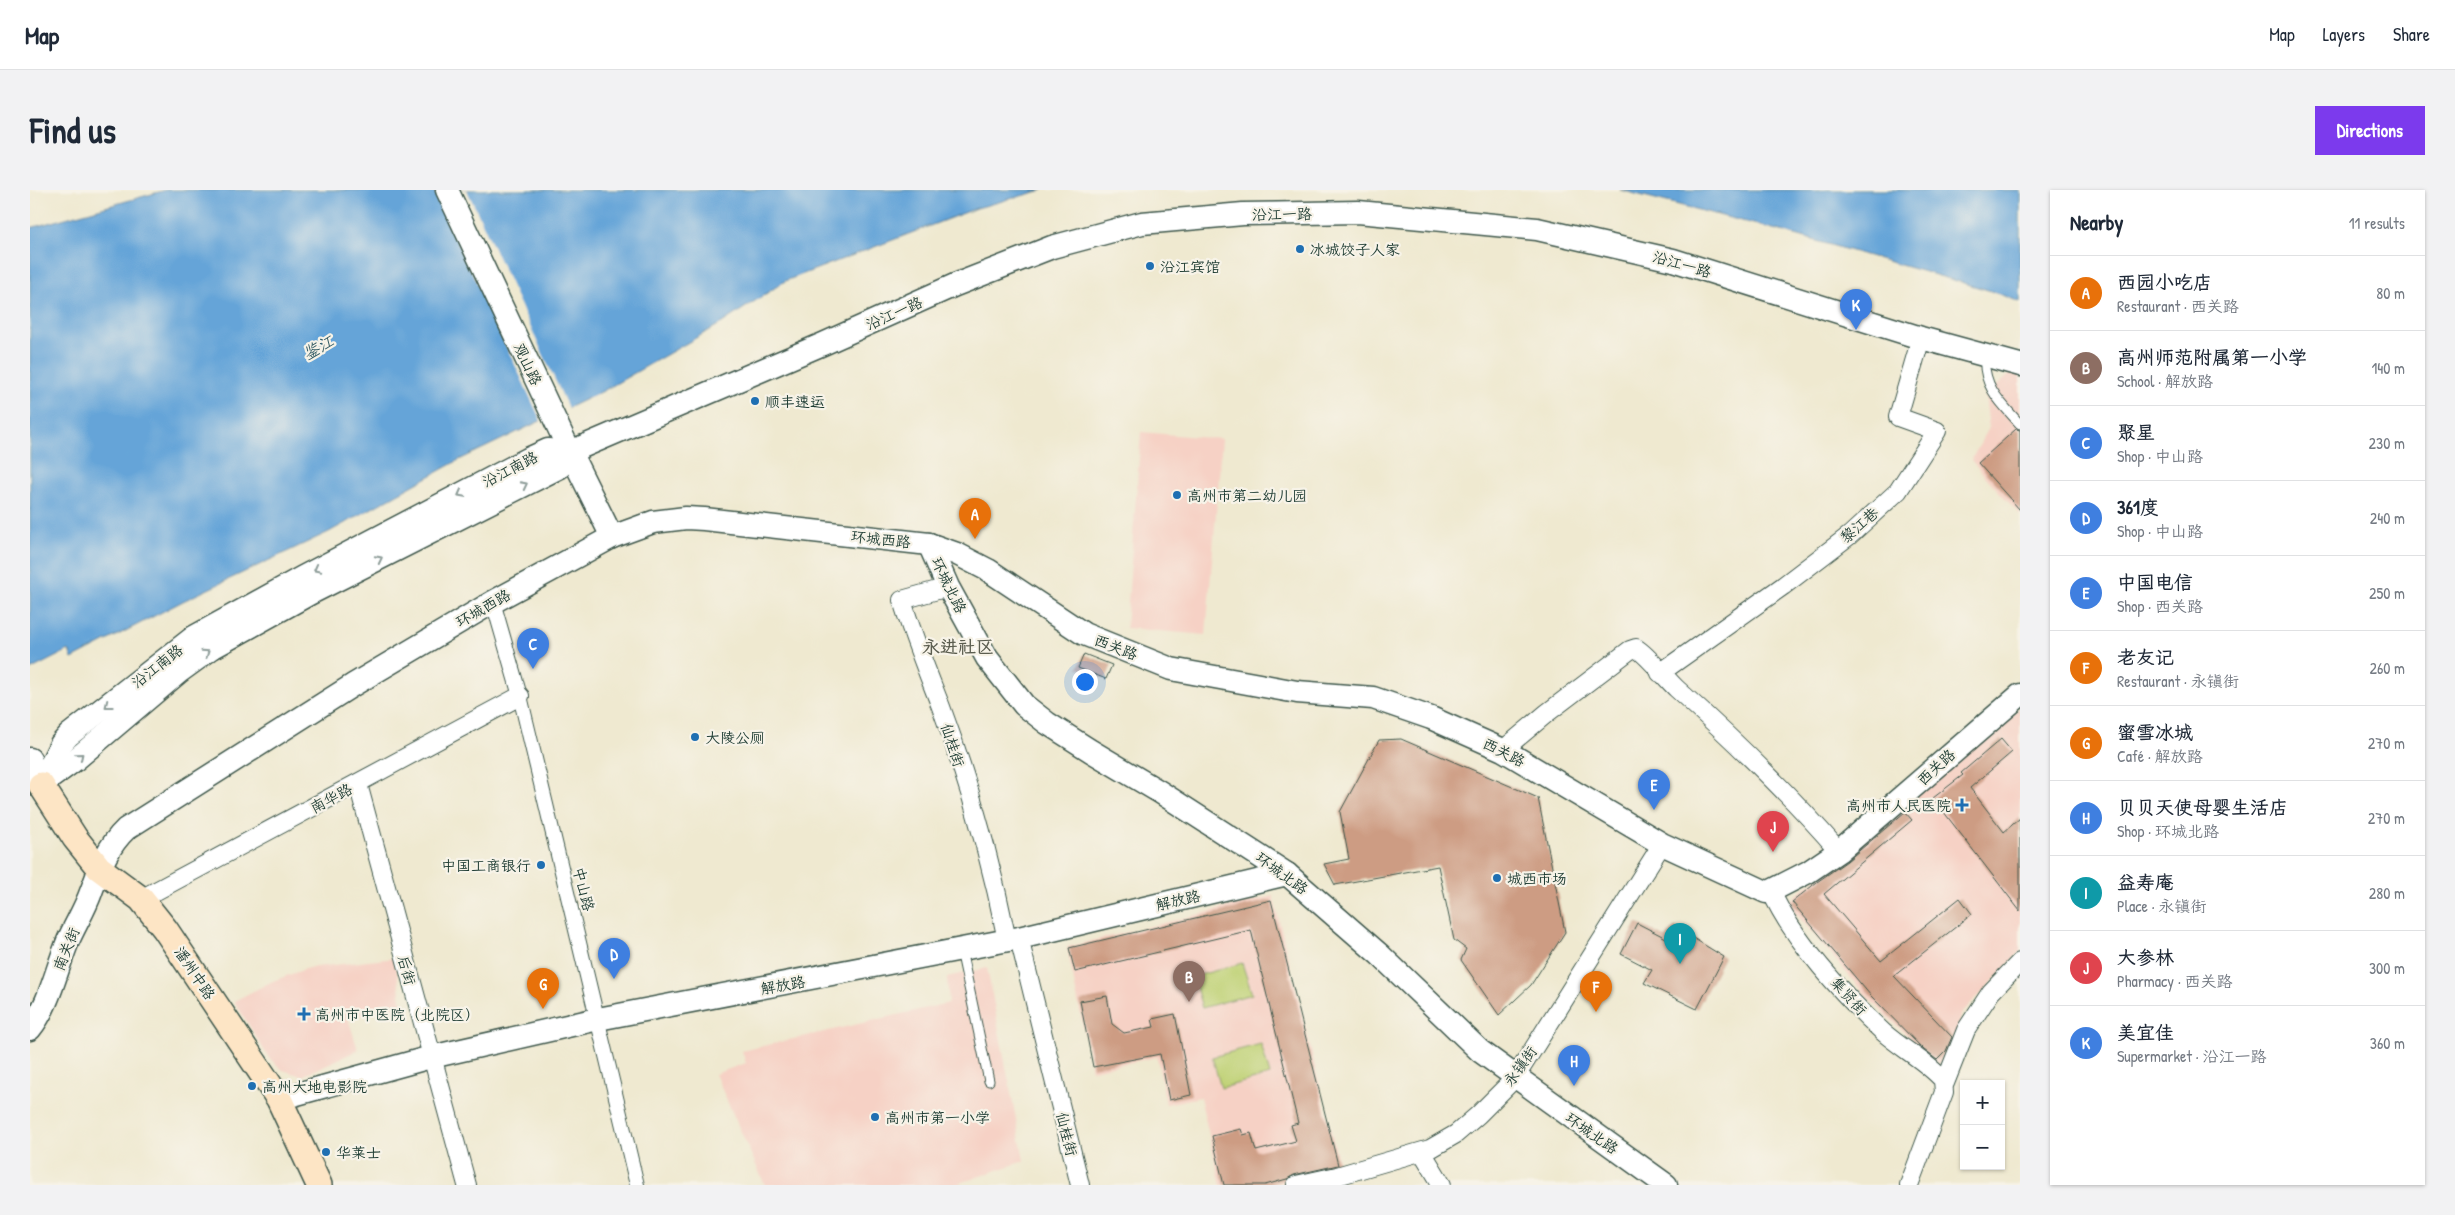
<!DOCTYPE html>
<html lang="en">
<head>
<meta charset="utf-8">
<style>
	body { margin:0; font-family:"Patrick Hand","LXGW WenKai TC",sans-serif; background:#f2f2f3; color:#1f2937 }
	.controls { position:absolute; right:15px; bottom:15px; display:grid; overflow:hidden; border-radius:0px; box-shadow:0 1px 4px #0004 }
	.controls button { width:45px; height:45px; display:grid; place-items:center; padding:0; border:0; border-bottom:1px solid #e0e1e3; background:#fff; color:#1f2937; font:25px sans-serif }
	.you { position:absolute; left:1054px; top:491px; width:18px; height:18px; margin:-12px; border:4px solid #fff; border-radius:50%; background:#1a73e8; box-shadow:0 0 0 8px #1a73e833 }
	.badge { display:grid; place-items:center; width:32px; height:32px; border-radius:50%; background:#7c3aed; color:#fff; font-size:16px; font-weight:700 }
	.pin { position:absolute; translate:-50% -41px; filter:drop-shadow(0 1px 2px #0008) }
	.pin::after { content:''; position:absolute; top:26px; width:18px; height:15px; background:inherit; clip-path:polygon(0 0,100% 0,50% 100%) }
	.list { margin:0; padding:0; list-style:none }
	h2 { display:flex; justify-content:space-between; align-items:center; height:65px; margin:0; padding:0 20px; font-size:21px }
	h2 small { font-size:16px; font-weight:400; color:#747a83 }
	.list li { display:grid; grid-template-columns:32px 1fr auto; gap:15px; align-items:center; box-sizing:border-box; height:75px; padding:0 20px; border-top:1px solid #e0e1e3 }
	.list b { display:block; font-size:19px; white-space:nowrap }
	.list p { margin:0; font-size:16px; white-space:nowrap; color:#747a83 }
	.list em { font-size:16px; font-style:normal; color:#747a83 }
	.map { position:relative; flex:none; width:1990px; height:995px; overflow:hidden; border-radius:0px }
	header { display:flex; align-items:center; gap:30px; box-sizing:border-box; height:70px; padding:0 25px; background:#fff; border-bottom:1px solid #e0e1e3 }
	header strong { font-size:24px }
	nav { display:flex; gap:28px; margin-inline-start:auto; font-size:18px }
	.intro { display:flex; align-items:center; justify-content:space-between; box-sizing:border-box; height:120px; padding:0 30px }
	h1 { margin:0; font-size:35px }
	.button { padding:12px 22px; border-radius:0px; background:#7c3aed; color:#fff; font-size:18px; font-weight:700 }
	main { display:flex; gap:30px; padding:0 30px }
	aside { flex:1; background:#fff; border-radius:0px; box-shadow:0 1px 4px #0004 }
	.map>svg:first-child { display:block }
</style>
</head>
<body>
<header>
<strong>Map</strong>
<nav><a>Map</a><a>Layers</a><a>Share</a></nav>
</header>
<div class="intro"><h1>Find us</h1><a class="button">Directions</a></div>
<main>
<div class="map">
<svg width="1990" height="995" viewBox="0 0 1990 995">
	<rect width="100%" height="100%" fill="#f7f3e8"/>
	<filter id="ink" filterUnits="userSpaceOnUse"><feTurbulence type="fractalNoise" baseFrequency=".02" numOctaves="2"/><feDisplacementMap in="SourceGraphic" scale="10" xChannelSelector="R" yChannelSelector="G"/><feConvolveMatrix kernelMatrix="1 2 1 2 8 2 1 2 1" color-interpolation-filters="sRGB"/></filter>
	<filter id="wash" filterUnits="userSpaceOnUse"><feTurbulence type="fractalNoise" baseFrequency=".0096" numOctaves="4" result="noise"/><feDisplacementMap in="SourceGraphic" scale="20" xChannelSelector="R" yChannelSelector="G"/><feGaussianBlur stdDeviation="1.12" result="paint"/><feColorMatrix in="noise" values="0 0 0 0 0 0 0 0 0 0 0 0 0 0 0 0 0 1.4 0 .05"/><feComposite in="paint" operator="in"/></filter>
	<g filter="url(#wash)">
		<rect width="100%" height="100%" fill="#efe9d0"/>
		<!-- built -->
		<g fill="#f6d1c5">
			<polygon points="1983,182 1990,186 1990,325 1941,270 1959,238 1955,206"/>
			<polygon points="1111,242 1192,249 1176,445 1096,438"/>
			<polygon points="1990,518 1990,762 1931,825 1927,853 1908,875 1838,808 1757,713"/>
			<polygon points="1243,706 1310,978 1240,995 1191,995 1170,907 1136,914 1127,867 1062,880 1037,757"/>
			<polygon points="365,768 372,817 318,828 328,860 272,886 253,880 239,868 204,811 243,791 278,778"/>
			<polygon points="957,778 994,971 924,995 735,995 685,884 716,873 712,861 919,813 917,787"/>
		</g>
		<!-- green -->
		<g fill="#bfd174" stroke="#6f8754">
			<polygon points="1212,773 1222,804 1172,818 1163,787"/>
			<polygon points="1231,854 1240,885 1191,898 1182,867"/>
		</g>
		<!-- water -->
		<g fill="#65a4d8" stroke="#427086">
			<polygon points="136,0 1013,0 947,18 755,91 692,133 573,201 427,271 299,342 153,411 42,469 39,460 0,480 0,38"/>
			<polygon points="1590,0 1990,0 1990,112 1958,100 1755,42"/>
		</g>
		<!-- pier -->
		<polygon fill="#efe9d0" points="404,0 437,0 539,220 512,233"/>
		<g id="blocks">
			<!-- building -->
			<g fill="#cd9c83">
				<polygon points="1986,239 1990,240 1990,320 1948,273"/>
				<polygon points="1054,464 1082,475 1076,489 1048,478"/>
				<polygon points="1371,549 1508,608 1535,742 1501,795 1469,825 1431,770 1436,759 1424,750 1408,676 1305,695 1294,674 1319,669 1310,622 1349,550"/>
				<polygon points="1971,549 1982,562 1940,598 1974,642 1990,628 1990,721 1903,608 1933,585 1931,583"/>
				<polygon points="1875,622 1882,630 1794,704 1851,771 1930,708 1942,724 1864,786 1922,847 1916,861 1907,870 1894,860 1841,806 1762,712 1787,692 1817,671"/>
				<polygon points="1241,710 1308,975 1264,985 1257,989 1235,995 1194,995 1182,946 1211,939 1213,945 1221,943 1226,961 1266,951 1261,935 1268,933 1221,740 1045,782 1039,758"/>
				<polygon points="1607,733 1636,748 1645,737 1694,767 1667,819 1614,793 1622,780 1591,764"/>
				<polygon points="1077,806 1082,834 1094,843 1124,837 1122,829 1145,824 1161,905 1139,910 1130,864 1063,877 1050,811"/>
			</g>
		</g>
	</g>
	<g filter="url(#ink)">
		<use href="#blocks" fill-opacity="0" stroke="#3e574b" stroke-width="1"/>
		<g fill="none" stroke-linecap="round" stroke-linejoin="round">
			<!-- service casing -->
			<g stroke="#3e574b" stroke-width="11">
				<g id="service">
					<path d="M1955,166C1952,196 1971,213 1990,234"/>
					<polyline points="931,760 959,891"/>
				</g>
			</g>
			<!-- pedestrian casing -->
			<g stroke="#3e574b" stroke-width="16">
				<polyline id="pedestrian" points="463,412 490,506 607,995"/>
			</g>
			<!-- minor casing -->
			<g stroke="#3e574b" stroke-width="20">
				<g id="minor">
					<path d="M918,397L872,410C883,447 897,481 911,517C939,592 961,671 977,750"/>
					<polyline points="1630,483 1753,396 1820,345 1868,301 1907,241 1868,227 1891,148"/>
					<path d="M1473,560L1517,523L1600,460L1606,458C1619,466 1635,488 1647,499C1706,552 1757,601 1809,661"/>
					<polyline points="328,594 437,995"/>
					<path d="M1741,701C1762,749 1815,807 1853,842C1872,859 1896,871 1913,890L1914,902L1879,995"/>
					<polyline points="111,709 490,506"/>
					<polyline points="989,748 1050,995"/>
					<polyline points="1915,893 1936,840 1961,802 1990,772"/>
					<polyline points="1392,962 1412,995"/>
					<polyline points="1266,995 1307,986 1400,959 1426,944 1448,925 1485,888 1632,654"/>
				</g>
			</g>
			<!-- tertiary casing -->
			<g stroke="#3e574b" stroke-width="25">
				<g id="tertiary">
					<polyline points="417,0 540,262 582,347"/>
					<polyline points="899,354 918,397 957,468 994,515 1017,533 1061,561 1130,602 1257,684 1350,765 1450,861 1636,995"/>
					<polyline points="0,569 11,595"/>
					<polyline points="15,592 45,570 149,482 182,458 281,403 530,277 540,262"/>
					<polyline points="11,595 31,554 39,545 164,447 273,387 498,269 518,260 540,262 793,154 925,95 1022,57 1112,33 1213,24 1328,22 1507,39 1643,70 1891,148 1990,175"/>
					<path d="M0,839C20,814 26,780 38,751C45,735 55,719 61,702C70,678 77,657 96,639L323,495L463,412L582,347L623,332L656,328L674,329L899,354L927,364L958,380L1054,444L1141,479L1267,502L1343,508L1401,528L1473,560L1632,654L1736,702L1741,701L1778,682L1809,661L1990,505"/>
					<polyline points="249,909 401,867 568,829 989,748 1257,684"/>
				</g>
			</g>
			<!-- secondary casing -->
			<g stroke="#3e574b" stroke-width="28">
				<polyline id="secondary" points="11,595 45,648 69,678 111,709 135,739 249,909 289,995"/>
			</g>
			<!-- service -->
			<use href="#service" stroke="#fff" stroke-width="9"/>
			<!-- pedestrian -->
			<use href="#pedestrian" stroke="#fff" stroke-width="14"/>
			<!-- minor -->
			<use href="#minor" stroke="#fff" stroke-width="18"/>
			<!-- tertiary -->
			<use href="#tertiary" stroke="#fff" stroke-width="22"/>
			<!-- secondary -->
			<use href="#secondary" stroke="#fde5c5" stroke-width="25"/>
		</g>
		<!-- one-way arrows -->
		<defs><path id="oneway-chevron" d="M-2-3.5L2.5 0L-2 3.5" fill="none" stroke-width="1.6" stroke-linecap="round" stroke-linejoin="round" transform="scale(1.25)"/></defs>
		<g stroke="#8f9e9a">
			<use href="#oneway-chevron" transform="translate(494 295) rotate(-27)"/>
			<use href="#oneway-chevron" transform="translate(431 304) rotate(152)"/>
			<use href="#oneway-chevron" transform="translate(349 369) rotate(-27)"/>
			<use href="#oneway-chevron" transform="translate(287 379) rotate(152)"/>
			<use href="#oneway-chevron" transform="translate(176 463) rotate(-35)"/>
			<use href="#oneway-chevron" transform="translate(78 515) rotate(142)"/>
			<use href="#oneway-chevron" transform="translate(50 566) rotate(-39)"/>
		</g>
	</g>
	<!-- markers -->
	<g fill="#1f6fb2" stroke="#f7f3e8" stroke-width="2">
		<circle cx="1270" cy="59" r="5"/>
		<circle cx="1120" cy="76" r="5"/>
		<circle cx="725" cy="211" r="5"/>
		<circle cx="1147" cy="305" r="5"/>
		<circle cx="665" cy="547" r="5"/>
		<path d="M1929.5 607.5h5v5h5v5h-5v5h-5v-5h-5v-5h5z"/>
		<circle cx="511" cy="675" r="5"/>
		<circle cx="1467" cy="688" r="5"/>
		<path d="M271.5 816.5h5v5h5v5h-5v5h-5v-5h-5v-5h5z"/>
		<circle cx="222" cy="896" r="5"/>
		<circle cx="845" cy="927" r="5"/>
		<circle cx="296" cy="962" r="5"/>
	</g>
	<g text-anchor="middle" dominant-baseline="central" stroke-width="4.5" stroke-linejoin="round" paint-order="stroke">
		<!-- street labels -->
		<g font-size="15" fill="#1f3d34" stroke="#f7f3e8">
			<text transform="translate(1252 24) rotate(-1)">沿江一路</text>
			<text transform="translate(1652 74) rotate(16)">沿江一路</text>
			<text transform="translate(864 123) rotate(-24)">沿江一路</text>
			<text transform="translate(498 174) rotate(65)">观山路</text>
			<text transform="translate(480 279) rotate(-27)">沿江南路</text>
			<text transform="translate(1829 335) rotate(-41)">黎江巷</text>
			<text transform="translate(851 349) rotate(6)">环城西路</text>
			<text transform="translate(919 395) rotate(64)">环城北路</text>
			<text transform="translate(453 418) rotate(-30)">环城西路</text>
			<text transform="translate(1086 457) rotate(21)">西关路</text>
			<text transform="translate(127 476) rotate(-38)">沿江南路</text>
			<text transform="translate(923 555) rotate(72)">仙桂街</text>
			<text transform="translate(1474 562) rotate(27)">西关路</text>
			<text transform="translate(1906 577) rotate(-43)">西关路</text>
			<text transform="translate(301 608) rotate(-28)">南华路</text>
			<text transform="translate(1252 683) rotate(36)">环城北路</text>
			<text transform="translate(554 699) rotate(76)">中山路</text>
			<text transform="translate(1148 710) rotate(-13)">解放路</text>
			<text transform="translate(36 759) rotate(-68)">南关街</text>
			<text transform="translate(377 780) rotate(75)">后街</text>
			<text transform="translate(165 783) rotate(56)">潘州中路</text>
			<text transform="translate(753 795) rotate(-10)">解放路</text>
			<text transform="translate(1819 806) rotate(48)">集贤街</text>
			<text transform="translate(1490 876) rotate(-54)">永镇街</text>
			<text transform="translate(1562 943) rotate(35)">环城北路</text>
			<text transform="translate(1037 944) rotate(76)">仙桂街</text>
		</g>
		<!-- poi labels -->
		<g font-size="15" fill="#1f3d34" stroke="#f7f3e8" text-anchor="start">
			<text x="1280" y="59">冰城饺子人家</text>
			<text x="1130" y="76">沿江宾馆</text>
			<text x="735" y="211">顺丰速运</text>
			<text x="1157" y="305">高州市第二幼儿园</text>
			<text x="675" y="547">大陵公厕</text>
			<text x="1921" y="615" text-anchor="end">高州市人民医院</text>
			<text x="501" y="675" text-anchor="end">中国工商银行</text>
			<text x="1477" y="688">城西市场</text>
			<text x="285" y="824">高州市中医院（北院区）</text>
			<text x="232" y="896">高州大地电影院</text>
			<text x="855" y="927">高州市第一小学</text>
			<text x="306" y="962">华莱士</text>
		</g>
		<!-- water labels -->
		<g font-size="16" font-style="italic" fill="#345c65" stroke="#f7f3e8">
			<text transform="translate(288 157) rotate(-29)">鉴江</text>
		</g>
		<!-- quarter labels -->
		<g font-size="18" font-weight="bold" fill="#5c5e50" stroke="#f7f3e8">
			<text x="928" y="456">永进社区</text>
		</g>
	</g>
</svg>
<div class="controls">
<button>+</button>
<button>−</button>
</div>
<div class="you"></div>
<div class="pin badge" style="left:945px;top:349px;background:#e8710a">A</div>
<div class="pin badge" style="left:1159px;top:812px;background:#8d6e63">B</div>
<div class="pin badge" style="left:503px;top:479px;background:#3f7fe0">C</div>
<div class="pin badge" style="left:584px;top:789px;background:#3f7fe0">D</div>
<div class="pin badge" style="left:1624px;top:620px;background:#3f7fe0">E</div>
<div class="pin badge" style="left:1566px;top:822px;background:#e8710a">F</div>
<div class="pin badge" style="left:513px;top:819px;background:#e8710a">G</div>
<div class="pin badge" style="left:1544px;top:896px;background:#3f7fe0">H</div>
<div class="pin badge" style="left:1650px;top:774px;background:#0f9aa8">I</div>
<div class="pin badge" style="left:1743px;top:662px;background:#e0444e">J</div>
<div class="pin badge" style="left:1826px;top:140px;background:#3f7fe0">K</div>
</div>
<aside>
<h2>Nearby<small>11 results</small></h2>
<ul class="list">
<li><span class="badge" style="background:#e8710a">A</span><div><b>西园小吃店</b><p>Restaurant · 西关路</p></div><em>80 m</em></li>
<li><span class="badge" style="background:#8d6e63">B</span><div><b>高州师范附属第一小学</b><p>School · 解放路</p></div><em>140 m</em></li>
<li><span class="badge" style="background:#3f7fe0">C</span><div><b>聚星</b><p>Shop · 中山路</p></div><em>230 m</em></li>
<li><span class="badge" style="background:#3f7fe0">D</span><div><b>361度</b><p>Shop · 中山路</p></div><em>240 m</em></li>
<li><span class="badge" style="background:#3f7fe0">E</span><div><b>中国电信</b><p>Shop · 西关路</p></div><em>250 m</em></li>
<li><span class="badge" style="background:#e8710a">F</span><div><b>老友记</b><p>Restaurant · 永镇街</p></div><em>260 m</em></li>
<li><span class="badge" style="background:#e8710a">G</span><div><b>蜜雪冰城</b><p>Café · 解放路</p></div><em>270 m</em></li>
<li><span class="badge" style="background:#3f7fe0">H</span><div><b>贝贝天使母婴生活店</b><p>Shop · 环城北路</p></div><em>270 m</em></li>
<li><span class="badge" style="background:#0f9aa8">I</span><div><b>益寿庵</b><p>Place · 永镇街</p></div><em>280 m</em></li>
<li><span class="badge" style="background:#e0444e">J</span><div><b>大参林</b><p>Pharmacy · 西关路</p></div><em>300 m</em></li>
<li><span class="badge" style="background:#3f7fe0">K</span><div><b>美宜佳</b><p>Supermarket · 沿江一路</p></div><em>360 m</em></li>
</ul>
</aside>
</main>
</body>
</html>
